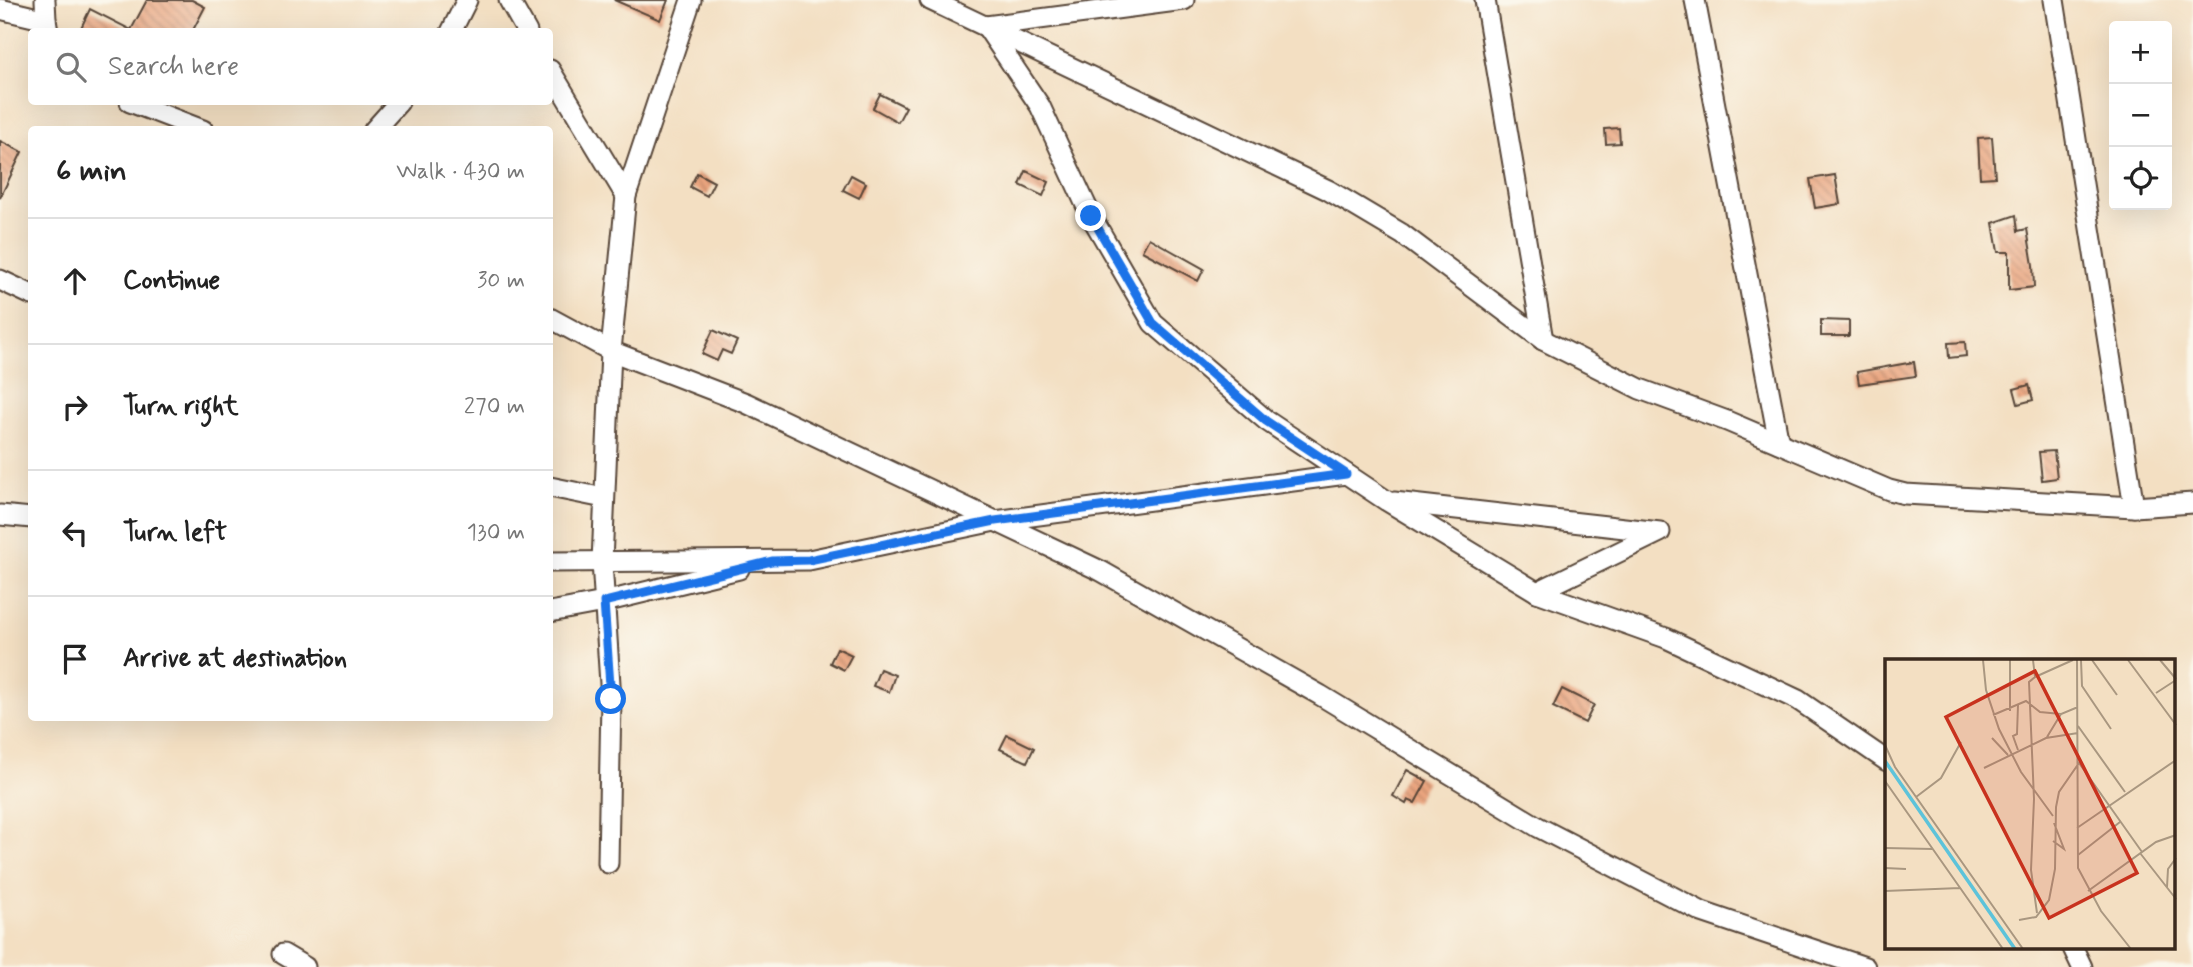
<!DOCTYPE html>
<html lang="en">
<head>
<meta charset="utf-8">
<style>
	body { margin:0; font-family:Mynerve,sans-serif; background:#f2f2f2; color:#222 }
	.controls { position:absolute; right:21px; top:21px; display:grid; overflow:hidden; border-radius:7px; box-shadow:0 7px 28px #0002 }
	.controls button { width:63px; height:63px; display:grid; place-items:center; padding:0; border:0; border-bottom:2px solid #e0e0e0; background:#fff; color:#222; font:35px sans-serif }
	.stop { position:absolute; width:21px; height:21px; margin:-16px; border:5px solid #1a73e8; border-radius:50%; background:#fff }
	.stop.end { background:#1a73e8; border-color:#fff; box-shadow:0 2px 7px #0008 }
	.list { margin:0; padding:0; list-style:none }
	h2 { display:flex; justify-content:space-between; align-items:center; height:91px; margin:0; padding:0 28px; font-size:30px }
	h2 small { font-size:23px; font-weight:400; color:#767676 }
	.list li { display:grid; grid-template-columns:46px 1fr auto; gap:21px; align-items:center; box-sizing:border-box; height:126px; padding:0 28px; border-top:2px solid #e0e0e0 }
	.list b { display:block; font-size:26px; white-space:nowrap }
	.list em { font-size:23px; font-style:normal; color:#767676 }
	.icon { flex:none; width:38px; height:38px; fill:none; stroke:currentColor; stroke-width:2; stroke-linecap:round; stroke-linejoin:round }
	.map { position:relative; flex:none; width:2193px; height:967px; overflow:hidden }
	.search { position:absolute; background:#fff; box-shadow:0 7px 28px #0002; left:28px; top:28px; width:525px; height:77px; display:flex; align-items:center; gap:18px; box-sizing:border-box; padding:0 24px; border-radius:7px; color:#767676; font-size:26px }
	.panel { position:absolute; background:#fff; box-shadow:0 7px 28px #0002; left:28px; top:126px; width:525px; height:595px; border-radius:7px }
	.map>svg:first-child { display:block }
</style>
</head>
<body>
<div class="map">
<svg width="2193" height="967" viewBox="0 0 2193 967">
	<defs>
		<pattern id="building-back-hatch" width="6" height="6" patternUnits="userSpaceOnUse" patternTransform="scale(1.75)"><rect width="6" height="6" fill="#eaa47e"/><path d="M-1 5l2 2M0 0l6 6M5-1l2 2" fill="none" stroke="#bf8667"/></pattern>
	</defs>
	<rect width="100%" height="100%" fill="#fbf7ec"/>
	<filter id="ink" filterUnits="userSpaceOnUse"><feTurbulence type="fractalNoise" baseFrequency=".0143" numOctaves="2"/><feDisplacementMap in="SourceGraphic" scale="14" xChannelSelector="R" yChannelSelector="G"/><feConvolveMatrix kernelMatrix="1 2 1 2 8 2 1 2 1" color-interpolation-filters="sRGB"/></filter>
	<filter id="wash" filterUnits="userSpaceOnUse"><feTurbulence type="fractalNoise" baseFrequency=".00686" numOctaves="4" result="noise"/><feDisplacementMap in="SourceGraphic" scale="28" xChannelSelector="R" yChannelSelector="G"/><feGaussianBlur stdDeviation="1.57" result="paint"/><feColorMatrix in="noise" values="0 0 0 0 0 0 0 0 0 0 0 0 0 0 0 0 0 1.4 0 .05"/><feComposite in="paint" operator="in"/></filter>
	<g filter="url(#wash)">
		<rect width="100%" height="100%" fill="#f3dfc2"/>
		<g id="blocks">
			<!-- building -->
			<g fill="url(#building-back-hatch)">
				<polygon points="147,0 192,0 205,7 192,32 79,32 90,9 131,30"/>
				<polygon points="614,0 668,0 660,20"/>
				<polygon points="880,94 906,107 898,122 873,108"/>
				<polygon points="1619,128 1620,143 1606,144 1605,129"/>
				<polygon points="1992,137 1995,177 1980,178 1978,138"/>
				<polygon points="0,141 22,152 0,198"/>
				<polygon points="1026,171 1049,182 1043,196 1020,185"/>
				<polygon points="697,173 714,182 707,196 690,187"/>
				<polygon points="851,175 866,183 859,198 843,190"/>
				<polygon points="1835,175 1840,204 1815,208 1810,179"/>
				<polygon points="2016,215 2018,231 2027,229 2033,265 2034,287 2009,290 2009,252 1998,252 1993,223"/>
				<polygon points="1149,238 1204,269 1198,281 1142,251"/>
				<polygon points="1821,320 1849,321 1849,336 1821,336"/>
				<polygon points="713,330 737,341 731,354 722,350 717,361 702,354"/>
				<polygon points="1965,342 1966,356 1949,358 1948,343"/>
				<polygon points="1914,362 1916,376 1859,384 1857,372"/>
				<polygon points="2029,385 2033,400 2018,404 2014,389"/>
				<polygon points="2054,451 2057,478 2042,480 2039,452"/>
				<polygon points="837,648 852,655 844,670 830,663"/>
				<polygon points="880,669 895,675 889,692 873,686"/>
				<polygon points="1562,689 1594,705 1585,723 1553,707"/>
				<polygon points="1007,735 1034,748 1027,762 1000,749"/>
				<polygon points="1407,770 1427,781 1415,803 1408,800 1406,804 1393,796"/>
			</g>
		</g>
	</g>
	<g filter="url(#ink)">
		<use href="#blocks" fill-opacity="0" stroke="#574537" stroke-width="2"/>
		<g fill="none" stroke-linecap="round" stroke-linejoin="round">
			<!-- minor casing -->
			<g stroke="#574537" stroke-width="23">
				<g id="minor">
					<polyline points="45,0 46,20"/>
					<polyline points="509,0 527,32"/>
					<polyline points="930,0 1328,190 1402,234 1543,340 1640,389 1727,421 1889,490 1905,494 2134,507 2193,503"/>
					<polyline points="1184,0 986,26 1040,106 1091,216 1153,323 1267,421 1387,501 1537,592 1666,638 1798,700 1887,761"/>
					<polyline points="1485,0 1543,340"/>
					<polyline points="1695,0 1779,443"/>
					<polyline points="2054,0 2134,507"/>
					<polyline points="0,9 46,20 48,32"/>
					<polyline points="451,32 467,0"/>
					<polyline points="550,70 626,196"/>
					<polyline points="130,102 203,130"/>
					<polyline points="374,130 399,102"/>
					<polyline points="0,280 32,295"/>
					<polyline points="550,318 611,351 746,403 1101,571 1320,695 1538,827 1702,912 1865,967"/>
					<polyline points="550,487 604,498"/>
					<polyline points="1394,502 1660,532 1537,592"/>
					<polyline points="0,515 32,518"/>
					<polyline points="550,562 809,560 995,521 1346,474"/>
					<polyline points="550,612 604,602 739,569"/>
					<polyline points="608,863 611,699 602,562 611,351 626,196 691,0"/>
					<polyline points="2073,948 2082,967"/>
					<polyline points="283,954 305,967"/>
				</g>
			</g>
			<!-- minor -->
			<use href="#minor" stroke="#fff" stroke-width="19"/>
		</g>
	</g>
	<g fill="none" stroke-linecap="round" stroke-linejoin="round" filter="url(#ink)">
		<!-- route -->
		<polyline stroke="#1a73e8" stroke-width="9" points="611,699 604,602 772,561 809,560 995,521 1346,474 1266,421 1153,323 1091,216"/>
	</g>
	<!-- overview -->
	<g transform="translate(1885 659)">
		<rect width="290" height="290" fill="#f3dfc2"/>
		<path fill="none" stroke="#5dc3da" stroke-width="3.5" d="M0,102L130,290"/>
		<path fill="none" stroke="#a99780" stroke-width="2" d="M98,1L101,31L114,70L136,113L168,157M125,1V52M148,1L150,18L144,23L149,140L146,211L152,254M192,1L193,209L216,252L246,290M196,1L197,27L226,70M207,1L232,36M243,1L291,66M275,1L291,20M150,18L188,1M271,34L291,21M108,56L141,42L155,53L176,55M193,67L240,133M162,78L176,55L193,48M107,79L123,96M0,86L10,108L138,290M133,91L128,77L132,75L133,46M99,109L161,79L193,74M0,122L118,290M31,138L56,119L76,83M192,169L291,101M168,182L179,190L169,164M0,189L48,190M255,194L291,240M193,196L235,163M0,209L21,210M282,228L283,210L291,199M0,232L75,229M203,232L271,183L291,176M134,261L151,258L164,241L170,210L171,148L174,133L194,104L257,193"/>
		<path fill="#c8321e" fill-opacity="0.15" stroke="#c8321e" stroke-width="3.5" d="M150,12L252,214L164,259L61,58Z"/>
		<rect width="290" height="290" fill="none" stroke="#3b2a1e" stroke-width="3.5"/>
	</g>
</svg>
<div class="controls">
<button>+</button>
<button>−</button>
<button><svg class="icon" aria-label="locate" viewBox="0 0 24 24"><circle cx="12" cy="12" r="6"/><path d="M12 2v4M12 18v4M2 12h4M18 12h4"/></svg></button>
</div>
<div class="stop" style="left:611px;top:699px"></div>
<div class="stop end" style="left:1091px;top:216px"></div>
<div class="search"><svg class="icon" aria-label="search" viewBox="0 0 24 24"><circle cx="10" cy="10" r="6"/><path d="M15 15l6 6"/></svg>Search here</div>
<section class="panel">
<h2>6 min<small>Walk · 430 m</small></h2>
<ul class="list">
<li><svg class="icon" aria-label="ahead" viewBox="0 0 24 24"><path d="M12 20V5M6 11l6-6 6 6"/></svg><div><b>Continue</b></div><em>30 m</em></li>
<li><svg class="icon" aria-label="right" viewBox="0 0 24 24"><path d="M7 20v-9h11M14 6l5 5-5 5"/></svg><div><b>Turn right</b></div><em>270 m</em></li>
<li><svg class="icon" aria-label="left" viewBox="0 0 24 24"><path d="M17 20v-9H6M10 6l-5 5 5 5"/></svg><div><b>Turn left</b></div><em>130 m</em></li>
<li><svg class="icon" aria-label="arrive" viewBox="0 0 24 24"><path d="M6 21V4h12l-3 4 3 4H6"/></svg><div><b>Arrive at destination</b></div></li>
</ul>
</section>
</div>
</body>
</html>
